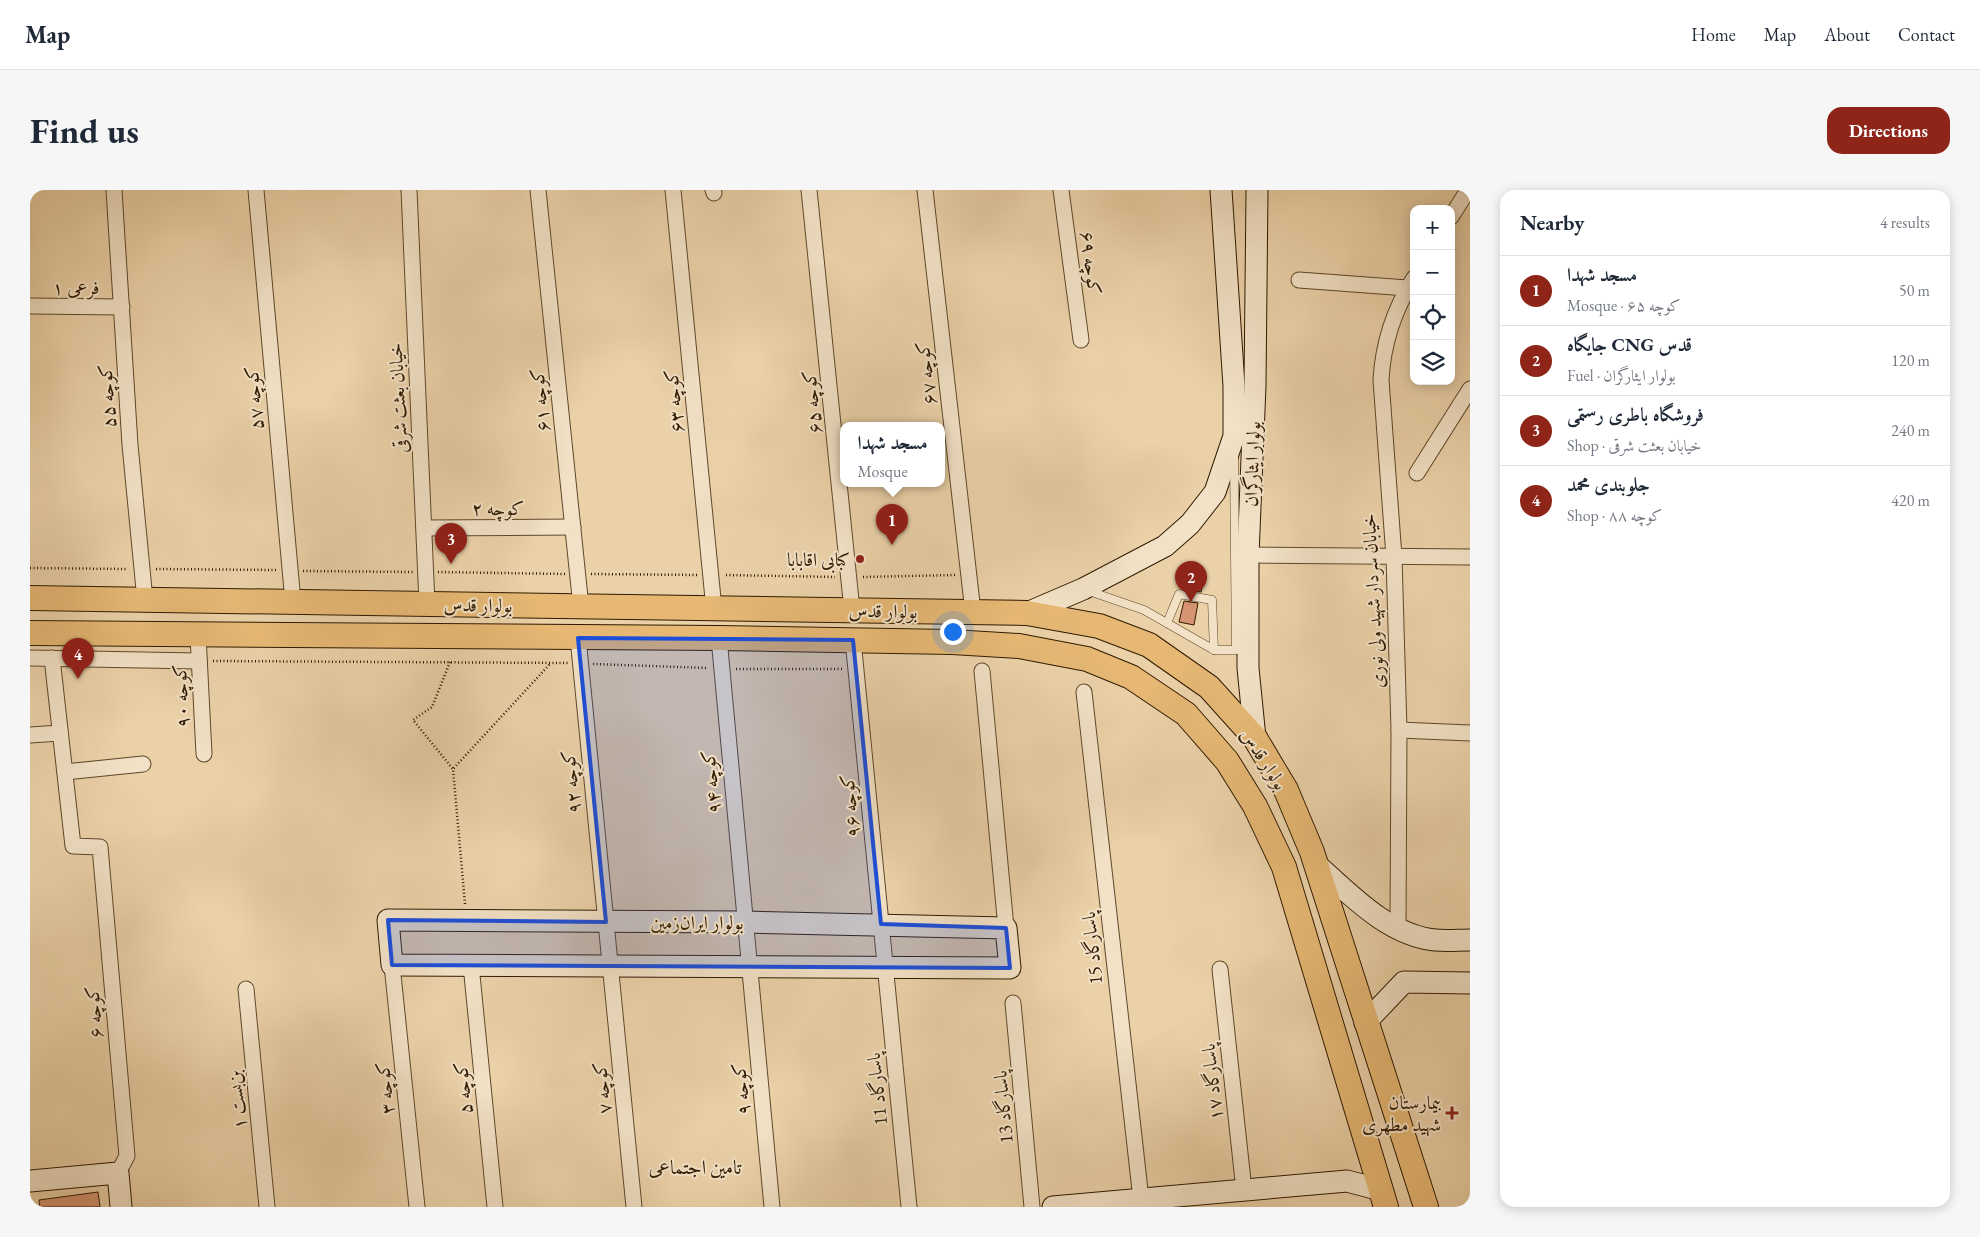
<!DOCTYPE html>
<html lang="en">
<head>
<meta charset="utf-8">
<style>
	body { margin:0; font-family:"EB Garamond",Amiri,serif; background:#f6f6f7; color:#1f2937 }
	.controls { position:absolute; right:15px; top:15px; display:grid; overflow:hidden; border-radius:10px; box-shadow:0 2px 12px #0003 }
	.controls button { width:45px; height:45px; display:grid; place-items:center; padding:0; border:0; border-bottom:1px solid #e0e1e3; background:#fff; color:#1f2937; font:25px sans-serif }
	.you { position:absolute; left:922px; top:441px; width:18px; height:18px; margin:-12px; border:4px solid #fff; border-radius:50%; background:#1a73e8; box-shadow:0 0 0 8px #1a73e833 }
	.badge { display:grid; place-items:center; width:32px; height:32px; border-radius:50%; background:#8f2418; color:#fff; font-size:16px; font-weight:700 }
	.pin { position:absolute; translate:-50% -41px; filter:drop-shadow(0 1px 2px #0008) }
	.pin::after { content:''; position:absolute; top:26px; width:18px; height:15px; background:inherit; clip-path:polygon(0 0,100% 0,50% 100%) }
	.popup { position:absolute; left:810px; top:232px; width:105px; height:65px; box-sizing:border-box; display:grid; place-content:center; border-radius:10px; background:#fff; filter:drop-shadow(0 1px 4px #0005); font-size:16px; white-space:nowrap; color:#747a83 }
	.popup b { font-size:19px; color:#1f2937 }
	.popup::after { content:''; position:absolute; left:50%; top:100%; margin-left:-10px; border:10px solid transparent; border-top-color:#fff }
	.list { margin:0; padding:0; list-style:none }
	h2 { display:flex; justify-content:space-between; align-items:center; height:65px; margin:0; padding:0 20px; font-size:21px }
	h2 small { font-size:16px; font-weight:400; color:#747a83 }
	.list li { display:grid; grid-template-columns:32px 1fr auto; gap:15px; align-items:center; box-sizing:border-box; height:70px; padding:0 20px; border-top:1px solid #e0e1e3 }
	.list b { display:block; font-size:19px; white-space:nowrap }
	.list p { margin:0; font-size:16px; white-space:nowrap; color:#747a83 }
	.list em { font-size:16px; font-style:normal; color:#747a83 }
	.icon { flex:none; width:28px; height:28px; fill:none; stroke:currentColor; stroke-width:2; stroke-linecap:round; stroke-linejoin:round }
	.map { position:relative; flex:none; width:1440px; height:1017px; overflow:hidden; border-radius:15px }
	header { display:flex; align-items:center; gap:30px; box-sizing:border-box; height:70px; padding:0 25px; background:#fff; border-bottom:1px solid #e0e1e3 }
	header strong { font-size:24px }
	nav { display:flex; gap:28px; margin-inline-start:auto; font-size:18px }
	.intro { display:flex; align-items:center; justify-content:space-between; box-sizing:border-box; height:120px; padding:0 30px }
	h1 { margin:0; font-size:35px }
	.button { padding:12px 22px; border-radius:15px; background:#8f2418; color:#fff; font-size:18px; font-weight:700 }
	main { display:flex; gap:30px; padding:0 30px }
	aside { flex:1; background:#fff; border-radius:15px; box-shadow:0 2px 12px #0003 }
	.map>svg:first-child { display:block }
</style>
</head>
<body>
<header>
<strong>Map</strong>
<nav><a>Home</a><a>Map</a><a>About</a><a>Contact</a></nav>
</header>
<div class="intro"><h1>Find us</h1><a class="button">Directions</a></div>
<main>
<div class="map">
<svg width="1440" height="1017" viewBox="0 0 1440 1017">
	<rect width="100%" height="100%" fill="#ebd1a8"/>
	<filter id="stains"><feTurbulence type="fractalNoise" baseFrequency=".004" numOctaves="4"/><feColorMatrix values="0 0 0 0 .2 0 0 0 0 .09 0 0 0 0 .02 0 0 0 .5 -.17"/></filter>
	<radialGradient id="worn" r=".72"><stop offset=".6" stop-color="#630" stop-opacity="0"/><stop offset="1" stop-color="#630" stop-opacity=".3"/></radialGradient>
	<!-- building -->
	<g fill="#d69472" stroke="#2f1a00">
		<polygon points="1158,389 1173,393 1171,402 1156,400"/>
		<polygon points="1154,411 1168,413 1164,435 1149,432"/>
		<polygon points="68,1002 70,1017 10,1017 9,1010"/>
	</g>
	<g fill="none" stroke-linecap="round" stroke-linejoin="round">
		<!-- lane casing -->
		<g stroke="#5e482a" stroke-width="9">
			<g id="lane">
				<polyline points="1059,401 1114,420 1184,460 1206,460 1204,268"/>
				<polyline points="1137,433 1149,404 1182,410 1184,460"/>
			</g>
		</g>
		<!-- street casing -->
		<g stroke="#5e482a" stroke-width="17">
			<g id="street">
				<polyline points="84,0 100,255 115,410"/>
				<polyline points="226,0 263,412"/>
				<polyline points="379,0 397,414"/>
				<polyline points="508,0 551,417"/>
				<polyline points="643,0 684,419"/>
				<polyline points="683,0 684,3"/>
				<polyline points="779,0 822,420"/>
				<polyline points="895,0 943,422"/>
				<polyline points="1031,0 1051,150"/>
				<polyline points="1421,27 1438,0"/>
				<polyline points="1269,90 1377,98"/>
				<polyline points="0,116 92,117"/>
				<polyline points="1387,283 1440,199"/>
				<polyline points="394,338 543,337"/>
				<polyline points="1218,365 1440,367"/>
				<polyline points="168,445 174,564"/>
				<polyline points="548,448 604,1017"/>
				<polyline points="689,448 742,1017"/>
				<polyline points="823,450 879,1017"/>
				<polyline points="0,468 169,471"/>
				<polyline points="22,468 43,656 70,657 97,966 88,983"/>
				<polyline points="952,481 976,738"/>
				<polyline points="1054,502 1111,1009"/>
				<polyline points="1369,540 1440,543"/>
				<polyline points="0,545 30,543"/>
				<polyline points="35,582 113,574"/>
				<path d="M1368,739L1369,540L1364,367L1351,190C1353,153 1365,118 1384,88"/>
				<polyline points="362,775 387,1017"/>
				<polyline points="441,775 465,1017"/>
				<polyline points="1190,779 1214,1000"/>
				<polyline points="216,799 237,1017"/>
				<polyline points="983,813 1002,1017"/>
			</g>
		</g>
		<!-- secondary casing -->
		<g stroke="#2f1a00" stroke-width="23">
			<g id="secondary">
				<polyline points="997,423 1053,399 1135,356 1160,334 1185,302 1204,246 1204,196 1191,0"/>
				<polyline points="1225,548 1218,478 1218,365 1225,196 1227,0"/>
				<path d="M1285,673C1319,703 1357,745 1405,750C1416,751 1428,750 1440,750"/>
				<polygon points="358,730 715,732 976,738 980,778 362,775"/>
				<polyline points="1335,833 1374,792 1440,793"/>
				<polyline points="0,991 88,983 91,1017"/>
				<polyline points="1023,1017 1317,991 1351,1000"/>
			</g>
		</g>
		<!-- primary casing -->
		<g stroke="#2f1a00" stroke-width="26">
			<g id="primary">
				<polyline points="0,408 997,423 1069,436 1119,455 1179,497 1225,548 1256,600 1282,662 1396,1017"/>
				<polyline points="0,443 689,448 922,452 989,456 1057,469 1101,487 1156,524 1197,571 1225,616 1254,677 1356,1017"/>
			</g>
		</g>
		<!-- path -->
		<g stroke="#2f1a00" stroke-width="2.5" stroke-dasharray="1 2.5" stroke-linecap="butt">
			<polyline points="0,378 98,379"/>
			<polyline points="126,379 248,380"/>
			<polyline points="273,381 383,382"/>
			<polyline points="408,382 535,384"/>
			<polyline points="561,384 668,385"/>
			<polyline points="696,385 805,387"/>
			<polyline points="833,387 925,385"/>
			<polyline points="183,471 538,473"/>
			<polyline points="420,472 402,517 383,530 423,579"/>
			<polyline points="563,474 678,478"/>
			<polyline points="706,479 813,479"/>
			<polyline points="435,714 423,579 520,474"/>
		</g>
		<!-- lane -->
		<use href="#lane" stroke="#f2e1c6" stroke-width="8"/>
		<!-- street -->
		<use href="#street" stroke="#f2e1c6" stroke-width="15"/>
		<!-- secondary -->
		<use href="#secondary" stroke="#f2e1c6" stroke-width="21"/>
		<!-- primary -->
		<use href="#primary" stroke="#e6b874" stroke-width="24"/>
	</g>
	<!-- marked area -->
	<path fill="#1d4ed8" fill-opacity="0.2" stroke="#1d4ed8" stroke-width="4" stroke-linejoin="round" d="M548,448L823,450L851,734L976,738L980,778L362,775L358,730L576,732Z"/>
	<!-- markers -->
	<g fill="#8f2418" stroke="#f2e1c6" stroke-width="2">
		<circle cx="830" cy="369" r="5"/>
		<path d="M1419.5 915.5h5v5h5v5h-5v5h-5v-5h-5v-5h5z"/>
	</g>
	<g text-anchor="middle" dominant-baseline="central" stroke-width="4" stroke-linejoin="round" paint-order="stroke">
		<!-- street labels -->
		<g font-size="19" fill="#2f1a00" stroke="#f2e1c6">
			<text transform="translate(1061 73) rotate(83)">کوچه ۶۹</text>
			<text x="46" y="97">فرعی ۱</text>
			<text transform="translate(896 183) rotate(-97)">کوچه ۶۷</text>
			<text transform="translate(77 206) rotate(-94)">کوچه ۵۵</text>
			<text transform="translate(224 208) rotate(-95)">کوچه ۵۷</text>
			<text transform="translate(368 208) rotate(-93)">خیابان بعثت شرقی</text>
			<text transform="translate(510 210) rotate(-96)">کوچه ۶۱</text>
			<text transform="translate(644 211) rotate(-96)">کوچه ۶۳</text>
			<text transform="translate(782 212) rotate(-96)">کوچه ۶۵</text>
			<text transform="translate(1222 274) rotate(-88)">بولوار ایثارگران</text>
			<text x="468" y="318">کوچه ۲</text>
			<text transform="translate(1343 411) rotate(-93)">خیابان سردار شهید ولی نوری</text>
			<text transform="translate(448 415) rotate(1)">بولوار قدس</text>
			<text transform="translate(853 421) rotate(1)">بولوار قدس</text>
			<text transform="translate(151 506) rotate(-93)">کوچه ۹۰</text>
			<text transform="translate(1234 569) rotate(57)">بولوار قدس</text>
			<text transform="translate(541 592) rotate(-96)">کوچه ۹۲</text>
			<text transform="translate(681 592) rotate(-96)">کوچه ۹۴</text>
			<text transform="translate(820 616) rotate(-96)">کوچه ۹۶</text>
			<text x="667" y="732">بولوار ایران‌زمین</text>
			<text transform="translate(1062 758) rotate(-96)">پاسارگاد 15</text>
			<text transform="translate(64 822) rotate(-95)">کوچه ۶</text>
			<text transform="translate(1182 892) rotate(-96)">پاسارگاد ۱۷</text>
			<text transform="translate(355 898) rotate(-96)">کوچه ۳</text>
			<text transform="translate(433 898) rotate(-96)">کوچه ۵</text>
			<text transform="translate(572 898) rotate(-96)">کوچه ۷</text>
			<text transform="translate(711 899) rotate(-96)">کوچه ۹</text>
			<text transform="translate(847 899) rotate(-96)">پاسارگاد 11</text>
			<text transform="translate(207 910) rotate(-96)">بن‌بست ۱</text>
			<text transform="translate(973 917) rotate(-95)">پاسارگاد 13</text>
		</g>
		<!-- poi labels -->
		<g font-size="19" fill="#2f1a00" stroke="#f2e1c6" text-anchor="end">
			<text x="820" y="369">کبابی اقابابا</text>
			<text x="1411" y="912">بیمارستان<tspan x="1411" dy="22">شهید مطهری</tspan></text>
		</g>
		<!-- neighbourhood labels -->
		<g font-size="20" fill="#2f1a00" stroke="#f2e1c6">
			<text x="665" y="977">تامین اجتماعی</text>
		</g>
	</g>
	<rect width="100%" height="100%" filter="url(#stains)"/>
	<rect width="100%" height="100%" fill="url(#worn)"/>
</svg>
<div class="controls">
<button>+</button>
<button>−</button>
<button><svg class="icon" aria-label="locate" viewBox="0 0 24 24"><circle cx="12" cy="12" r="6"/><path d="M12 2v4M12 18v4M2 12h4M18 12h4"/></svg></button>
<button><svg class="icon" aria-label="layers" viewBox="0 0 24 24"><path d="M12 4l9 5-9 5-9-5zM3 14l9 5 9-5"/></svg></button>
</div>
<div class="you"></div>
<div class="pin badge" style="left:862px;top:355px">1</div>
<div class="popup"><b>مسجد شهدا</b>Mosque</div>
<div class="pin badge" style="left:1161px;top:412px">2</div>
<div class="pin badge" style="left:421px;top:374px">3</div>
<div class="pin badge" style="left:48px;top:489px">4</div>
</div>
<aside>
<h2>Nearby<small>4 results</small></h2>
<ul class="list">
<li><span class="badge">1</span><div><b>مسجد شهدا</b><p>Mosque · کوچه ۶۵</p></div><em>50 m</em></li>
<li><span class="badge">2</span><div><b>جایگاه CNG قدس</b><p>Fuel · بولوار ایثارگران</p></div><em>120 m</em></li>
<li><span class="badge">3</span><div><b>فروشگاه باطری رستمی</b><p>Shop · خیابان بعثت شرقی</p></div><em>240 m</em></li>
<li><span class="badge">4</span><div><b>جلوبندی محمد</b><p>Shop · کوچه ۸۸</p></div><em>420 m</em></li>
</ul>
</aside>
</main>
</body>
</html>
